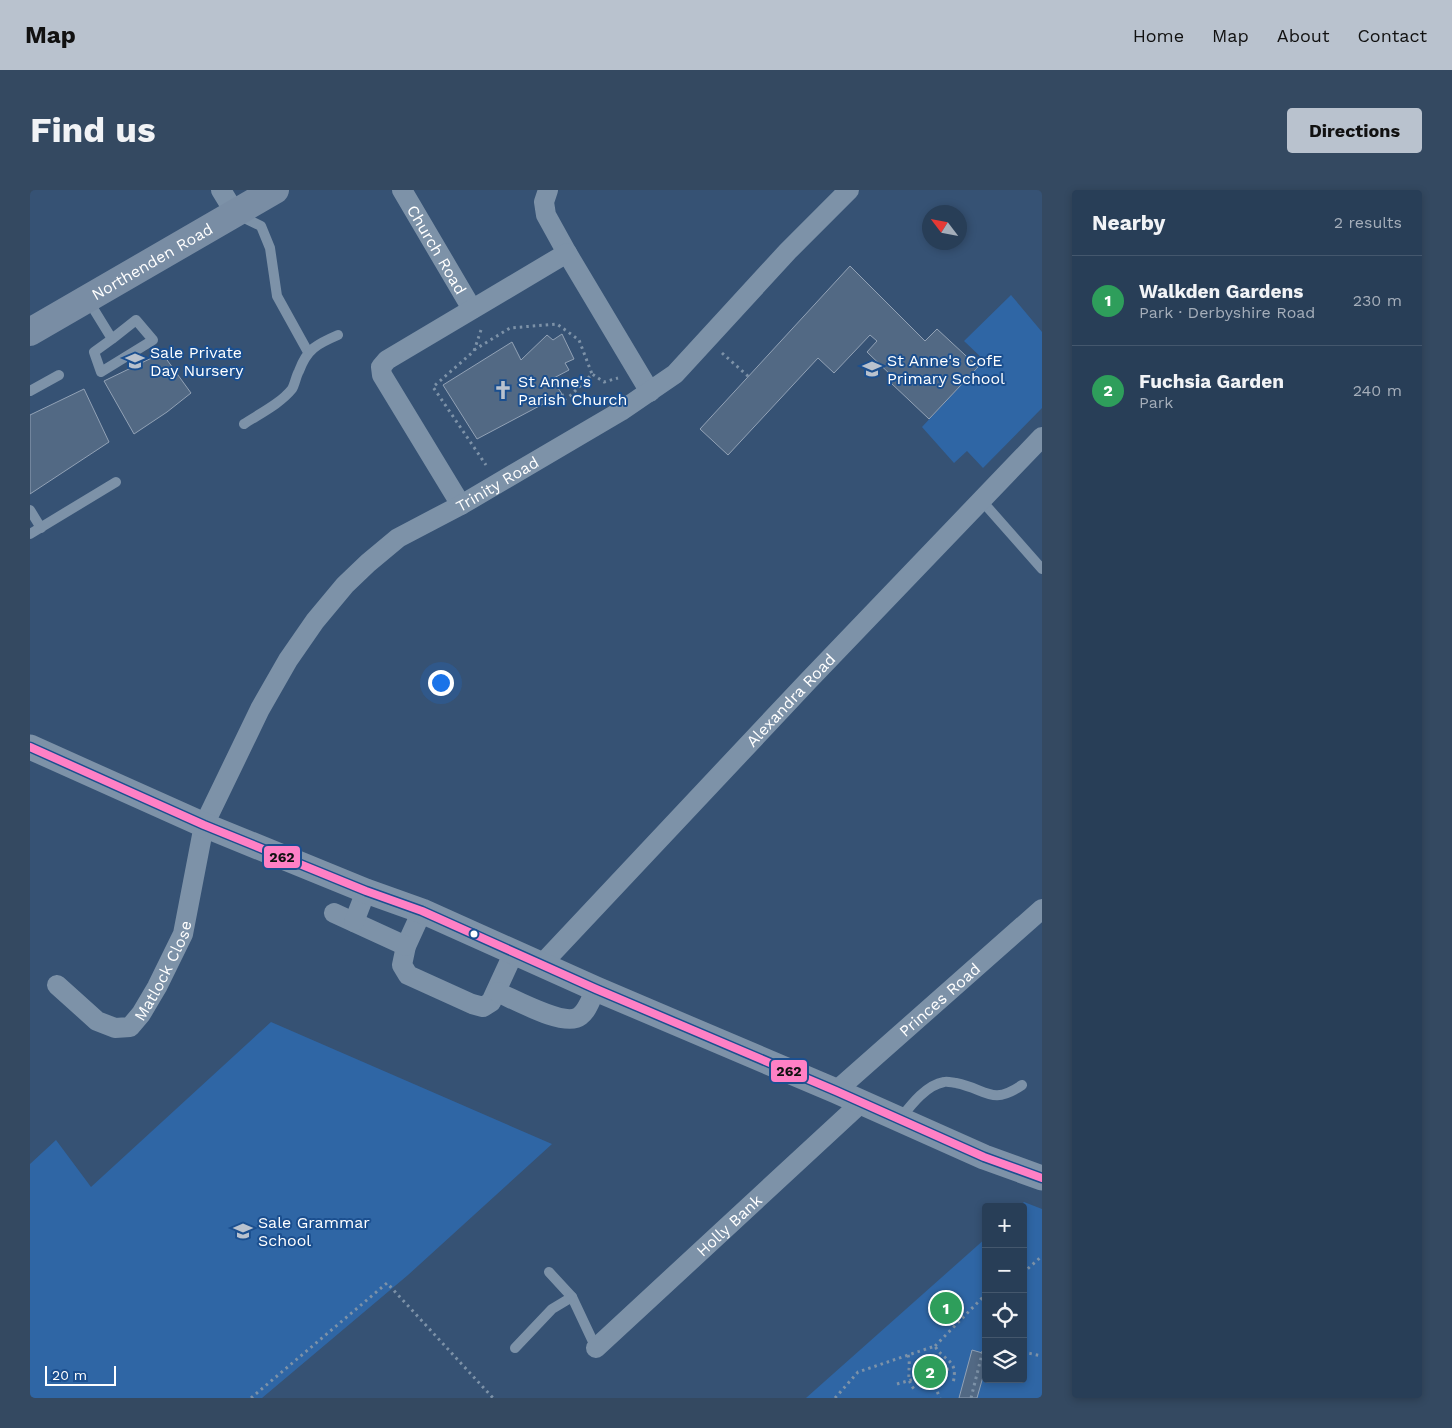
<!DOCTYPE html>
<html lang="en">
<head>
<meta charset="utf-8">
<style>
	body { margin:0; font-family:"Work Sans",sans-serif; background:#344961; color:#f1f3f6 }
	.controls { position:absolute; right:15px; bottom:15px; display:grid; overflow:hidden; border-radius:5px; box-shadow:0 2px 8px #0003 }
	.controls button { width:45px; height:45px; display:grid; place-items:center; padding:0; border:0; border-bottom:1px solid #44576d; background:#283e57; color:#f1f3f6; font:25px sans-serif }
	.compass { position:absolute; left:892px; top:15px; width:45px; height:45px; border-radius:50%; background:#283e57; box-shadow:0 2px 8px #0003; rotate:302deg }
	.scale { position:absolute; left:15px; bottom:12px; width:71px; box-sizing:border-box; padding-left:5px; border:2px solid #fff; border-top:0; font-size:14px; line-height:18px; white-space:nowrap; color:#fff; -webkit-text-stroke:4px #1b4f8f; paint-order:stroke }
	.you { position:absolute; left:410px; top:492px; width:18px; height:18px; margin:-12px; border:4px solid #fff; border-radius:50%; background:#1a73e8; box-shadow:0 0 0 8px #1a73e833 }
	.badge { display:grid; place-items:center; width:32px; height:32px; border-radius:50%; background:#b9c2ce; color:#fff; font-size:16px; font-weight:700 }
	.pin { position:absolute; translate:-50% -50%; border:2px solid #fff; box-shadow:0 1px 5px #0006 }
	.list { margin:0; padding:0; list-style:none }
	h2 { display:flex; justify-content:space-between; align-items:center; height:65px; margin:0; padding:0 20px; font-size:21px }
	h2 small { font-size:16px; font-weight:400; color:#a5aeba }
	.list li { display:grid; grid-template-columns:32px 1fr auto; gap:15px; align-items:center; box-sizing:border-box; height:90px; padding:0 20px; border-top:1px solid #44576d }
	.list b { display:block; font-size:19px; white-space:nowrap }
	.list p { margin:0; font-size:16px; white-space:nowrap; color:#a5aeba }
	.list em { font-size:16px; font-style:normal; color:#a5aeba }
	.icon { flex:none; width:28px; height:28px; fill:none; stroke:currentColor; stroke-width:2; stroke-linecap:round; stroke-linejoin:round }
	.map { position:relative; flex:none; width:1012px; height:1208px; overflow:hidden; border-radius:5px }
	header { display:flex; align-items:center; gap:30px; box-sizing:border-box; height:70px; padding:0 25px; background:#b9c2ce; color:#111 }
	header strong { font-size:24px }
	nav { display:flex; gap:28px; margin-inline-start:auto; font-size:18px }
	.intro { display:flex; align-items:center; justify-content:space-between; box-sizing:border-box; height:120px; padding:0 30px }
	h1 { margin:0; font-size:35px }
	.button { padding:12px 22px; border-radius:5px; background:#b9c2ce; color:#111; font-size:18px; font-weight:700 }
	main { display:flex; gap:30px; padding:0 30px }
	aside { flex:1; background:#283e57; border-radius:5px; box-shadow:0 2px 8px #0003 }
	.map>svg:first-child { display:block }
</style>
</head>
<body>
<header>
<strong>Map</strong>
<nav><a>Home</a><a>Map</a><a>About</a><a>Contact</a></nav>
</header>
<div class="intro"><h1>Find us</h1><a class="button">Directions</a></div>
<main>
<div class="map">
<svg width="1012" height="1208" viewBox="0 0 1012 1208">
	<rect width="100%" height="100%" fill="#365274"/>
	<!-- green -->
	<g fill="#2f66a5">
		<polygon points="981,105 1012,142 1012,218 953,278 937,261 924,273 892,237 954,170 934,151"/>
		<polygon points="241,832 522,954 378,1085 232,1208 0,1208 0,974 26,950 61,997"/>
		<polygon points="994,1012 1012,1019 1012,1208 776,1208 956,1048 956,1189 993,1189 993,1017 988,1017"/>
	</g>
	<!-- building -->
	<g fill="#526984" stroke="#92a2b6">
		<polygon points="820,76 895,151 907,139 948,177 899,229 861,193 865,189 837,162 847,151 840,145 804,183 788,168 698,265 670,239"/>
		<polygon points="532,144 544,169 535,173 539,180 522,189 532,204 447,249 413,195 482,152 491,170 517,145 523,150"/>
		<polygon points="132,163 161,203 137,222 104,244 74,191"/>
		<polygon points="54,199 79,252 0,304 0,225"/>
		<polygon points="942,1160 956,1164 956,1176 947,1208 929,1208"/>
	</g>
	<g fill="none" stroke-linecap="round" stroke-linejoin="round">
		<!-- path -->
		<g stroke="#7d92a8" stroke-width="3" stroke-dasharray="2.5 4" stroke-linecap="butt">
			<polyline points="451,140 444,161 403,197 456,275"/>
			<polyline points="444,160 480,138 527,134 549,150 562,184"/>
			<polyline points="692,163 719,187"/>
			<polyline points="532,204 534,210 541,205 562,184 574,192 588,188"/>
			<polyline points="993,1083 1012,1066"/>
			<polyline points="905,1156 956,1104"/>
			<polyline points="993,1162 1012,1166"/>
			<path d="M878,1165C882,1178 874,1189 885,1200"/>
			<polyline points="895,1186 895,1182 899,1178 905,1179 907,1182"/>
			<polyline points="902,1190 910,1208"/>
			<polyline points="867,1194 895,1186 899,1190 902,1190 907,1187 907,1182 923,1178"/>
			<polyline points="221,1208 357,1093 463,1208"/>
			<path d="M805,1208L828,1182L905,1156C914,1172 929,1169 923,1193"/>
			<polyline points="941,1208 956,1148"/>
		</g>
		<!-- service -->
		<g stroke="#7d92a8" stroke-width="10">
			<polyline points="208,25 231,36 240,58 247,106 278,162"/>
			<polyline points="58,110 82,149 64,162 71,182 123,150 106,130 82,149"/>
			<polyline points="0,201 29,185"/>
			<path d="M214,234C229,224 250,214 262,199C265,194 266,186 269,181C277,159 287,154 308,145"/>
			<polyline points="952,311 1012,379"/>
			<polyline points="0,320 11,338"/>
			<polyline points="0,344 86,292"/>
			<path d="M870,929C881,915 896,895 914,892C918,891 923,893 926,893C957,899 961,916 992,895"/>
			<polyline points="519,1082 542,1107 566,1158"/>
			<polyline points="485,1158 522,1119 542,1107"/>
		</g>
		<!-- minor -->
		<g stroke="#7d92a8" stroke-width="20">
			<polyline points="191,0 205,23"/>
			<path id="s1" d="M372,0L442,119"/>
			<polyline points="518,0 514,12 516,25 537,63"/>
			<polyline points="431,315 352,185 351,177 357,170 537,63 620,202"/>
			<polyline points="392,721 376,756 372,775 378,785 442,814 453,817 461,812 484,762"/>
			<polyline points="304,723 376,756"/>
			<polyline points="324,732 336,701"/>
			<path id="s2" d="M511,775L778,491L1012,247"/>
			<path id="s3" d="M27,795L67,831L85,838L100,837L111,824L127,797L153,744L174,635L230,519L258,470L285,431L315,395L338,373L368,348L431,315L591,221L645,184L758,61L819,0"/>
			<path d="M467,802C484,809 535,838 550,826C558,820 561,808 566,799"/>
			<path id="s4" d="M806,901L1012,719"/>
			<path id="s5" d="M566,1158L832,912"/>
		</g>
		<!-- tertiary -->
		<polyline stroke="#7d92a8" stroke-width="25" points="0,557 174,635 336,701 392,721 566,799 806,901 954,967 1012,988"/>
		<!-- secondary -->
		<path stroke="#798da4" stroke-width="28" id="s6" d="M0,142L245,0"/>
		<!-- bus-1 casing -->
		<g stroke="#1b4f8f" stroke-width="11">
			<polyline id="bus-1" points="0,557 174,635 336,701 392,721 566,799 806,901 954,967 1012,988"/>
		</g>
		<!-- bus-1 -->
		<use href="#bus-1" stroke="#ff80c5" stroke-width="8"/>
	</g>
	<!-- icons -->
	<defs>
		<g id="school-bare" transform="scale(1.5)"><path d="M0-5L7-2L0 1L-7-2ZM-4 1L0 2.5L4 1V4Q0 6-4 4Z" fill="#b9c2ce" stroke="#1b4f8f" stroke-width="2.5" paint-order="stroke"/></g>
		<g id="church-bare" transform="scale(1.5)"><path d="M-1.2-6h2.4v3.5h3.3v2.4h-3.3V6h-2.4V-.1h-3.3v-2.4h3.3Z" fill="#b9c2ce" stroke="#1b4f8f" stroke-width="2.5" paint-order="stroke"/></g>
	</defs>
	<g fill-rule="evenodd">
		<use href="#school-bare" x="105" y="171"/>
		<use href="#school-bare" x="842" y="179"/>
		<use href="#church-bare" x="473" y="200"/>
		<use href="#school-bare" x="213" y="1041"/>
	</g>
	<!-- markers -->
	<circle fill="#fff" stroke="#1b4f8f" stroke-width="2" cx="444" cy="744" r="4.5"/>
	<g text-anchor="middle" dominant-baseline="central" stroke-width="4" stroke-linejoin="round" paint-order="stroke">
		<!-- street labels -->
		<g font-size="16" fill="#fff" stroke="#1b4f8f">
			<text stroke="none"><textPath href="#s1" startOffset="69">Church Road</textPath></text>
			<text stroke="none"><textPath href="#s6" startOffset="141">Northenden Road</textPath></text>
			<text stroke="none"><textPath href="#s3" startOffset="770">Trinity Road</textPath></text>
			<text stroke="none"><textPath href="#s2" startOffset="364">Alexandra Road</textPath></text>
			<text stroke="none"><textPath href="#s3" startOffset="154">Matlock Close</textPath></text>
			<text stroke="none"><textPath href="#s4" startOffset="138">Princes Road</textPath></text>
			<text stroke="none"><textPath href="#s5" startOffset="181">Holly Bank</textPath></text>
		</g>
		<!-- poi labels -->
		<g font-size="16" fill="#fff" stroke="#1b4f8f" text-anchor="start">
			<text x="120" y="162">Sale Private<tspan x="120" dy="18">Day Nursery</tspan></text>
			<text x="857" y="170">St Anne's CofE<tspan x="857" dy="18">Primary School</tspan></text>
			<text x="488" y="191">St Anne's<tspan x="488" dy="18">Parish Church</tspan></text>
			<text x="228" y="1032">Sale Grammar<tspan x="228" dy="18">School</tspan></text>
		</g>
	</g>
	<g stroke="#1b4f8f" stroke-width="2">
		<rect x="233" y="655" width="38" height="24" rx="5" fill="#ff80c5"/>
		<rect x="740" y="869" width="38" height="24" rx="5" fill="#ff80c5"/>
	</g>
	<g font-size="14" text-anchor="middle" font-weight="bold" fill="#111">
		<text x="252" y="672">262</text>
		<text x="759" y="886">262</text>
	</g>
</svg>
<div class="controls">
<button>+</button>
<button>−</button>
<button><svg class="icon" aria-label="locate" viewBox="0 0 24 24"><circle cx="12" cy="12" r="6"/><path d="M12 2v4M12 18v4M2 12h4M18 12h4"/></svg></button>
<button><svg class="icon" aria-label="layers" viewBox="0 0 24 24"><path d="M12 4l9 5-9 5-9-5zM3 14l9 5 9-5"/></svg></button>
</div>
<svg class="compass" viewBox="-18 -18 36 36"><path d="M0-13l5 13h-10z" fill="#e53935"/><path d="M0 13l5-13h-10z" fill="#a5aeba"/></svg>
<div class="scale">20 m</div>
<div class="you"></div>
<div class="pin badge" style="left:916px;top:1118px;background:#2e9e5b">1</div>
<div class="pin badge" style="left:900px;top:1182px;background:#2e9e5b">2</div>
</div>
<aside>
<h2>Nearby<small>2 results</small></h2>
<ul class="list">
<li><span class="badge" style="background:#2e9e5b">1</span><div><b>Walkden Gardens</b><p>Park · Derbyshire Road</p></div><em>230 m</em></li>
<li><span class="badge" style="background:#2e9e5b">2</span><div><b>Fuchsia Garden</b><p>Park</p></div><em>240 m</em></li>
</ul>
</aside>
</main>
</body>
</html>
